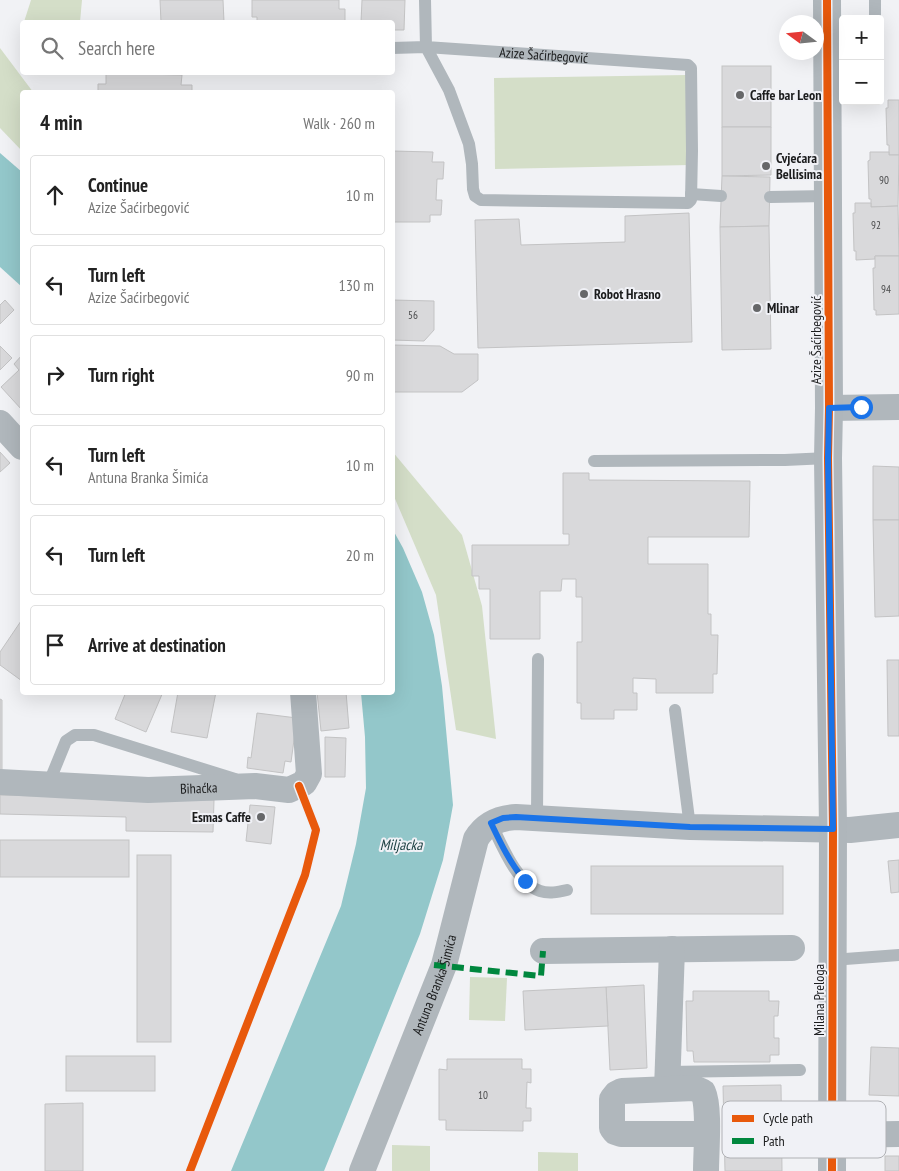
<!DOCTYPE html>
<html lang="en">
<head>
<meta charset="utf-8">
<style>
	body { margin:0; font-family:"PT Sans Narrow",sans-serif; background:#f2f2f2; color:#222 }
	.controls { position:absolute; right:15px; top:15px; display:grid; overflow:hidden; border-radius:5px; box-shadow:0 5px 20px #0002 }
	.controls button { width:45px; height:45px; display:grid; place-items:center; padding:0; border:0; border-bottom:1px solid #e0e0e0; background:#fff; color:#222; font:25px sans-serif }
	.compass { position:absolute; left:779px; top:15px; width:45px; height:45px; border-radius:50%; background:#fff; box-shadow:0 5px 20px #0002; rotate:285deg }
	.stop { position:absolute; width:15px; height:15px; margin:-11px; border:4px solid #1a73e8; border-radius:50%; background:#fff }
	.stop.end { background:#1a73e8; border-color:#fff; box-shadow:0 1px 5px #0008 }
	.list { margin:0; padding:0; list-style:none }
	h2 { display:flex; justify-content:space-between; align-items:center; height:65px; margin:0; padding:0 20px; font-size:21px }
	h2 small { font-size:16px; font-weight:400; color:#767676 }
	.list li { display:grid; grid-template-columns:32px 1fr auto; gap:15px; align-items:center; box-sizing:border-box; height:80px; margin:0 10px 10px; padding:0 10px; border:1px solid #e0e0e0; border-radius:5px }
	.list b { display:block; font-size:19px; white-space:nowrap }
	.list p { margin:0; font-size:16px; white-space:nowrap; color:#767676 }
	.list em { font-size:16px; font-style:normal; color:#767676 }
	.icon { flex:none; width:28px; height:28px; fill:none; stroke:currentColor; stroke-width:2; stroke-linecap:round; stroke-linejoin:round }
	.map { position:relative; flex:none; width:899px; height:1171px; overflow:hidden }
	.search { position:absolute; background:#fff; box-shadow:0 5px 20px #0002; left:20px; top:20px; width:375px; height:55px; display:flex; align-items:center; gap:12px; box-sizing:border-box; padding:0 18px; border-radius:5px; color:#767676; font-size:19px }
	.panel { position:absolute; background:#fff; box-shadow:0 5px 20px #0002; left:20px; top:90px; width:375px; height:605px; border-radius:5px }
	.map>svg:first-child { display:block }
</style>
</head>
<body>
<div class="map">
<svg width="899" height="1171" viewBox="0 0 899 1171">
	<rect width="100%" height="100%" fill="#f1f2f5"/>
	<!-- green -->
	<g fill="#d4dec8">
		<polygon points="31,0 82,0 80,22 24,22"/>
		<polygon points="0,48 33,92 22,92 22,151 0,128"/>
		<polygon points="686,75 690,165 495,169 494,78"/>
		<polygon points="392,451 462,535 482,606 496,739 456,730 436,595 393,494"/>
		<polygon points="470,977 507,978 505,1021 469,1020"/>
		<polygon points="392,1145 430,1146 430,1171 392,1171"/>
		<polygon points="538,1152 578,1153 578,1171 538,1171"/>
	</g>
	<!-- water -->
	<g fill="#93c7ca">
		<polygon points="0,153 22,172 22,287 0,267"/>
		<polygon points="393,530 403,548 422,592 434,635 442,686 453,805 443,860 420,934 324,1171 231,1171 341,906 356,844 366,788 365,737 361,693 392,692"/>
	</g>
	<!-- building -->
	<g fill="#d9d9db" stroke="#c3c3c4">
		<polygon points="160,0 223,0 224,22 161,22"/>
		<polygon points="252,0 339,0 339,9 345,9 345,22 257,22 257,17 252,17"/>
		<polygon points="362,0 405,0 404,30 392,30 392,22 361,22"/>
		<rect x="722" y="66" width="49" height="61"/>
		<polygon points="106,73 182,75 181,85 192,85 192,92 98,92 98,84 106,84"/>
		<polygon points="888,100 899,100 899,155 889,155 889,145 887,145 886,108 888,108"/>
		<polygon points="722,127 771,127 771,175 722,176"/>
		<polygon points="392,151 433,152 432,162 444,162 443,179 437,179 436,200 442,200 441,215 430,215 430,222 392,222"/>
		<polygon points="870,152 889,152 889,155 899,155 898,206 871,207 871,199 869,199 868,161 870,160"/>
		<polygon points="722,176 770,177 769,226 720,227"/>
		<polygon points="855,203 871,203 871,207 898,206 899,256 875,256 875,259 856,260 856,251 854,251 853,213 855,213"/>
		<polygon points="689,213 692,342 478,348 475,220 519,219 521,245 625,242 625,216"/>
		<polygon points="769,226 771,349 722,350 720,227"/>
		<polygon points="875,256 899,256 899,314 876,315 876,310 874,310 873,268 875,268"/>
		<polygon points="5,300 14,310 0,324 0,305"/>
		<polygon points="392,300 434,301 434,330 424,341 392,340"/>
		<polygon points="392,345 440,346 454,354 478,354 478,380 462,392 392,392"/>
		<polygon points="0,346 12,358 0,370"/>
		<polygon points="22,355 22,410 1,387 19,370 14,364"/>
		<polygon points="0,452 10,463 0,472"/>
		<polygon points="873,466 899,467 899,520 873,520"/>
		<polygon points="563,473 589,473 589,480 750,481 749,537 648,537 648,564 708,564 708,614 711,614 711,635 718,635 717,674 713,674 713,693 656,693 656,679 633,678 633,693 637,693 637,710 614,710 614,719 581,719 581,703 577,703 577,642 582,642 582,597 576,597 576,579 562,579 561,591 540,591 540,639 490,639 490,589 479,589 479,576 472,576 472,545 569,545 569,534 563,534"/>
		<polygon points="873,520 899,520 899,616 875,617"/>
		<polygon points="21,621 22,621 22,681 0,665 0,652"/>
		<polygon points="887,660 899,660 899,736 888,736"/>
		<polygon points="126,692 163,692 146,732 115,719"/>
		<polygon points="178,692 216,692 207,738 171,732"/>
		<polygon points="317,692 346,692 349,728 321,731"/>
		<polygon points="0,699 2,700 2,772 0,772"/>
		<polygon points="257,713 297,718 291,762 285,761 283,773 247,768 248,757 251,758"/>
		<polygon points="325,737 346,738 345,777 325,777"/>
		<polygon points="0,795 214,800 213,832 126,831 126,817 0,814"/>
		<polygon points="250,805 275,807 271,844 246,841"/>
		<rect x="0" y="840" width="129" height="37"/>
		<rect x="137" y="855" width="34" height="187"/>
		<polygon points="899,860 899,892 891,893 888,861"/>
		<rect x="591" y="866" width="192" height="48"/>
		<polygon points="644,985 647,1068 610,1070 606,987"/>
		<polygon points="606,987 608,1026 525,1030 523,991"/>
		<polygon points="693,991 769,991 769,1001 779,1001 778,1016 774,1016 774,1038 779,1038 779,1055 770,1055 770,1062 694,1062 693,1051 687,1051 686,1001 693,1001"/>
		<polygon points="871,1047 899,1048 899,1096 869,1095"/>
		<rect x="66" y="1056" width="89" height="35"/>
		<polygon points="447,1059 522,1059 522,1069 531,1069 531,1083 527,1082 526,1108 531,1108 531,1121 523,1121 523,1131 446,1130 446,1120 439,1120 439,1069 447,1070"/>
		<polygon points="781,1085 782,1171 725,1171 723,1086"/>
		<polygon points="83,1103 83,1171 45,1171 45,1104"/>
		<rect x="885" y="1156" width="14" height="15"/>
	</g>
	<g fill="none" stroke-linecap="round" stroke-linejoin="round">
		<!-- lane -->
		<g stroke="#b0b7bc" stroke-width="12">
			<polyline points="875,0 875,19"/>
			<path id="s1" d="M392,48L426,47L688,65L691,68L692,151L691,200L688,203L481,200L475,196L473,189L472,164L469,144L449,90L426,47L425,0"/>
			<polyline points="691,194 721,196"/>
			<polyline points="770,197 828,196"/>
			<polyline points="594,461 785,460 828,458"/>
			<polyline points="675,710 690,827"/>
			<polyline points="48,785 66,741 75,735 94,735 235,779"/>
			<polyline points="537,818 538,659"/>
			<path d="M491,823C501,843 516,883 540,891C549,894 558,892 567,890"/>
			<polyline points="832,960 899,955"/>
			<polyline points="668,1072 800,1070"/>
		</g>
		<!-- street -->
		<g stroke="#b0b7bc" stroke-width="26">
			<polyline points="829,408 899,407"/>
			<polyline points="0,423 22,447"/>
			<path id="s2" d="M0,782L148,790L255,786L289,790L304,783L309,774L303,692"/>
			<polyline points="543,951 792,948"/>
			<polyline points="667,1089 672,949"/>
			<polyline points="833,1135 899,1134"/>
			<path id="s3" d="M362,1171L444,965L476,839C485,824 498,818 516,817L690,827L850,830L899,825"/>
			<path d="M706,1171C706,1152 710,1107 703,1092L694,1088L622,1091L616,1094L612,1099V1128L615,1132L621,1134H706"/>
		</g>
		<!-- secondary -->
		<polyline stroke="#afb6bb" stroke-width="28" points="827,0 829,408 828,458 833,829 832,1171"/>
		<!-- quiet -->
		<polyline stroke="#00873e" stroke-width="6" stroke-dasharray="12 6" stroke-linecap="butt" points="434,965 541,976 543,951"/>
		<!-- cycleway casing -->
		<g stroke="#f0f1f6" stroke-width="11">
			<g id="cycleway">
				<polyline points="827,0 829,408 828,458 833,829 832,1171"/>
				<polyline points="190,1171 305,875 316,830 299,786"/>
			</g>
		</g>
		<!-- cycleway -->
		<use href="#cycleway" stroke="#e8590c" stroke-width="8"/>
	</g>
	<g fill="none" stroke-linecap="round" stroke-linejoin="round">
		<!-- route -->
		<path stroke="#1a73e8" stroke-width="6" d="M525,881C510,863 501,844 491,823L503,818L516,817L690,827L833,829L828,458L829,408L861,407"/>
	</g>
	<!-- markers -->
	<g fill="#666769" stroke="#f0f1f6" stroke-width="2">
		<circle cx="740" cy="95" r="5"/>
		<circle cx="766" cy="166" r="5"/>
		<circle cx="584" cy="294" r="5"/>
		<circle cx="757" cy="308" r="5"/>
		<circle cx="261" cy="817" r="5"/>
	</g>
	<g text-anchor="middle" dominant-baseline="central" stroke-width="4" stroke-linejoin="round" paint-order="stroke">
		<!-- number labels -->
		<g font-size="11" fill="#4a4b4c">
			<text x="884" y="180">90</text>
			<text x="876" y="225">92</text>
			<text x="886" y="289">94</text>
			<text x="413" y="315">56</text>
			<text x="483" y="1095">10</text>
		</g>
		<!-- street labels -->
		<g font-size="14" fill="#1b1c1d" stroke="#f0f1f6">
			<text stroke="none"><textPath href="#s1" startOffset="152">Azize Šaćirbegović</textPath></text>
			<text transform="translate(816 340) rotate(-90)">Azize Šaćirbegović</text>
			<text stroke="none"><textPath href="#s2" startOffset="199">Bihaćka</textPath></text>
			<text stroke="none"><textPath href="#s3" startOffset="200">Antuna Branka Šimića</textPath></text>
			<text transform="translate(819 1000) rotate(-90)">Milana Preloga</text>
		</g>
		<!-- poi labels -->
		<g font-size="14" font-weight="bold" fill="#1b1c1d" stroke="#f0f1f6" text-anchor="start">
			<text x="750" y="95">Caffe bar Leon</text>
			<text x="776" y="158">Cvjećara<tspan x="776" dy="16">Bellisima</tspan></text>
			<text x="594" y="294">Robot Hrasno</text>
			<text x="767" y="308">Mlinar</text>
			<text x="251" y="817" text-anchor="end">Esmas Caffe</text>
		</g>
		<!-- water labels -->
		<g font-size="15" font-style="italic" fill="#1b3f41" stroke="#f0f1f6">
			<text x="401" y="844">Miljacka</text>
		</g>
	</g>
	<!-- legend -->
	<rect x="722" y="1101" width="164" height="57" rx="8" fill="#f0f1f6" stroke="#b0b1b5" stroke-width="1"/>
	<rect x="732" y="1115" width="22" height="7" fill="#e8590c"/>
	<rect x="732" y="1138" width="22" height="6" fill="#00873e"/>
	<g font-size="14" fill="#1b1c1d">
		<text x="763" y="1123">Cycle path</text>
		<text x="763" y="1146">Path</text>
	</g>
</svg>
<div class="controls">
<button>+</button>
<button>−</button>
</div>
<svg class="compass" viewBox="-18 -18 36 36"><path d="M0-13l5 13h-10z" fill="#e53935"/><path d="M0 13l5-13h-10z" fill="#767676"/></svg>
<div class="stop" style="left:861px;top:407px"></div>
<div class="stop end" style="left:525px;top:881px"></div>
<div class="search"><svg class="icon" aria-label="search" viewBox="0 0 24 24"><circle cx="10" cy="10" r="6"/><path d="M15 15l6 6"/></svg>Search here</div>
<section class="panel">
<h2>4 min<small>Walk · 260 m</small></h2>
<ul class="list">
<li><svg class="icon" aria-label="ahead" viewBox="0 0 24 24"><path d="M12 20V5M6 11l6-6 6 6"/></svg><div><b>Continue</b><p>Azize Šaćirbegović</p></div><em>10 m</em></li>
<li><svg class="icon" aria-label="left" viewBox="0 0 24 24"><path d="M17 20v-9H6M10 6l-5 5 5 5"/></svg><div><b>Turn left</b><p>Azize Šaćirbegović</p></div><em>130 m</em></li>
<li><svg class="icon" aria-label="right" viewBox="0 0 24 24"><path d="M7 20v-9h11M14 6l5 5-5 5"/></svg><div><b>Turn right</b></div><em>90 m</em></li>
<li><svg class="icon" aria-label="left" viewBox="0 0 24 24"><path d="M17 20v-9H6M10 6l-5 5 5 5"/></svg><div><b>Turn left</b><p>Antuna Branka Šimića</p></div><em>10 m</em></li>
<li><svg class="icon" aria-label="left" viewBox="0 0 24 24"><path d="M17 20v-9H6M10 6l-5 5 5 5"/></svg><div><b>Turn left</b></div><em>20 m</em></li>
<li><svg class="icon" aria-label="arrive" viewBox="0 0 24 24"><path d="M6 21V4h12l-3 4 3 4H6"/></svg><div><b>Arrive at destination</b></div></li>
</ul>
</section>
</div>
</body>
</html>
